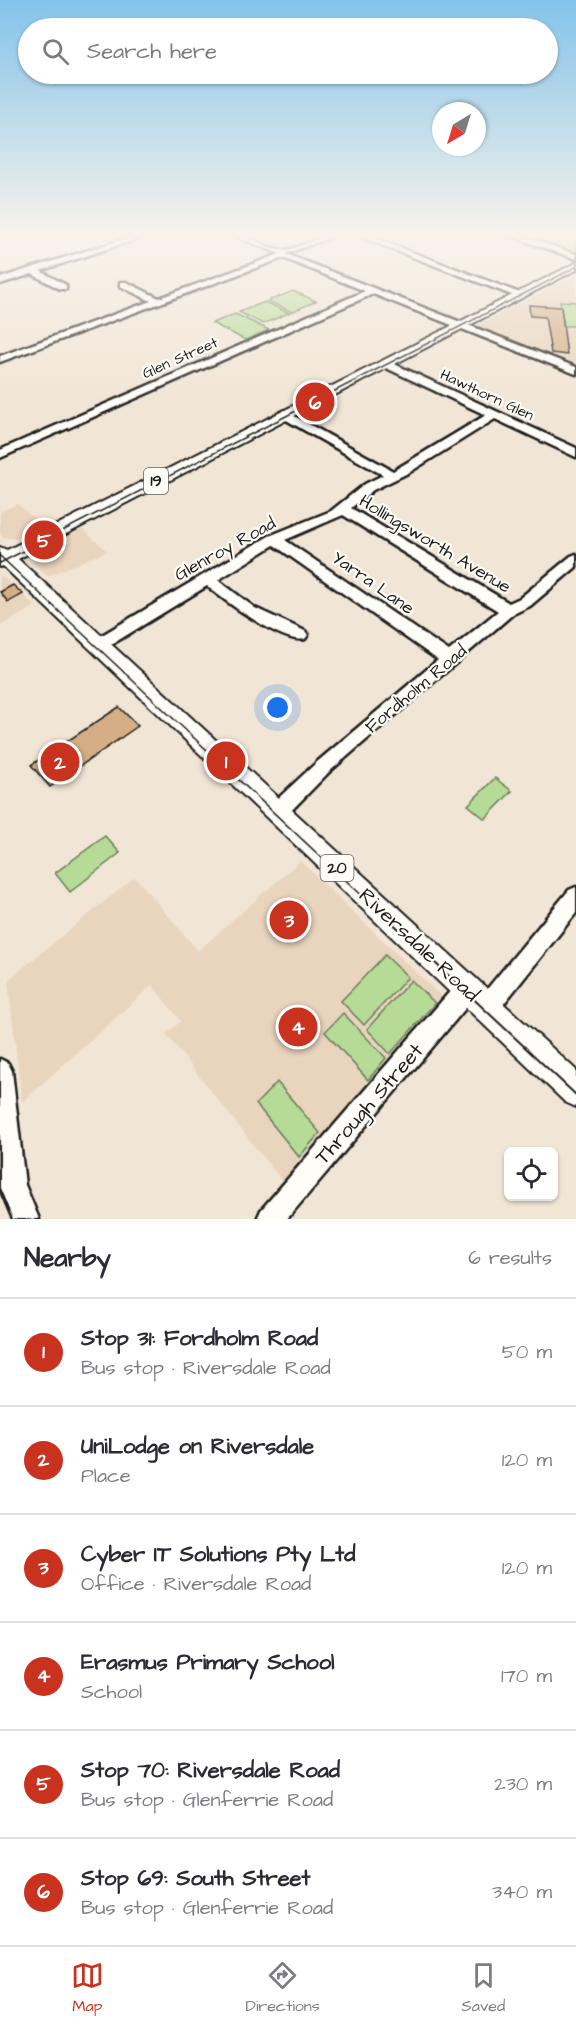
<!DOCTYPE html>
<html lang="en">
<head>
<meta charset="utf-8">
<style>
	body { margin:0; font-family:"Architects Daughter",sans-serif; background:#f2f2f3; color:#2b2b33 }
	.controls { position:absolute; right:18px; bottom:18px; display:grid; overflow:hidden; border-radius:9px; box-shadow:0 2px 4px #0004 }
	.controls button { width:54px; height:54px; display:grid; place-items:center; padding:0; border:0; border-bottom:2px solid #e1e1e2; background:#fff; color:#2b2b33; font:30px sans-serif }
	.compass { position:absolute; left:432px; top:102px; width:54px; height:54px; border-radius:50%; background:#fff; box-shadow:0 2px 4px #0004; rotate:218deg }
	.you { position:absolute; left:278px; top:708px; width:21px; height:21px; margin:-15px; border:4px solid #fff; border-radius:50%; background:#1a73e8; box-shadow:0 0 0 9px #1a73e833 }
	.badge { display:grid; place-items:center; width:39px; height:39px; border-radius:50%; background:#c8321e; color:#fff; font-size:20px; font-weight:700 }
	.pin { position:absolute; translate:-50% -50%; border:3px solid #fff; box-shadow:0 2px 6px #0006 }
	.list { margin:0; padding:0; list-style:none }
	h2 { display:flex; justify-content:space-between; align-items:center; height:78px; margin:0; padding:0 24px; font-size:26px }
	h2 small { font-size:20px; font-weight:400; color:#7c7c81 }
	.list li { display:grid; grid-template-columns:39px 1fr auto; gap:18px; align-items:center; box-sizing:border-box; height:108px; padding:0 24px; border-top:2px solid #e1e1e2 }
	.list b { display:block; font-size:22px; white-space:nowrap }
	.list p { margin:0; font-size:20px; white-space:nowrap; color:#7c7c81 }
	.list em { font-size:20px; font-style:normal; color:#7c7c81 }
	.icon { flex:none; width:33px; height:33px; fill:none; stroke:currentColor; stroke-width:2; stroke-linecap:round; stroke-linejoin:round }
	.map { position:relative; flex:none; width:576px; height:1219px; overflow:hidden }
	.search { position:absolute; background:#fff; box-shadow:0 2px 4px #0004; left:18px; right:18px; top:18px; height:66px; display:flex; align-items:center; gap:15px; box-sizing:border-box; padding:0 21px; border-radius:33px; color:#7c7c81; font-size:22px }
	.sheet { height:726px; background:#fff }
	nav { display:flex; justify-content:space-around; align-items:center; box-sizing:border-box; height:84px; border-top:2px solid #e1e1e2; background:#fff; font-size:16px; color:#7c7c81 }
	nav a { display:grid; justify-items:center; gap:3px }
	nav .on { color:#c8321e }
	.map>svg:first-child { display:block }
</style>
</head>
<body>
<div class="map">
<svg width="576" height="1219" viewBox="0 0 576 1219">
	<rect width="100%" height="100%" fill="#f1e5d5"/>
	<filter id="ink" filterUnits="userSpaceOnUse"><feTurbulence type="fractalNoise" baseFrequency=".0167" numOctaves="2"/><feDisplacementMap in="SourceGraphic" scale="12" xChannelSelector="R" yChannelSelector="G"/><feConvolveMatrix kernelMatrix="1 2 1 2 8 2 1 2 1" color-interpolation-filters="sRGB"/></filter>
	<g filter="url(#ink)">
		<!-- built -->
		<g fill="#e9d4bd">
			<polygon points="576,275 576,365 478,326 478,324"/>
			<polygon points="17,504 29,514 45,528 19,539 3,537 0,534 0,512"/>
			<polygon points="82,529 107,551 48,576 33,563 38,552"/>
			<polygon points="0,575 35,606 0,626"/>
			<polygon points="300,861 446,1001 285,1185 166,1034 181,1021 152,985 22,1102 8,980 135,877 198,951"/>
		</g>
		<!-- green -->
		<g fill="#b5db97" stroke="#687c5a" stroke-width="1.5">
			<polygon points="518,235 576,235 576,254"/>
			<polygon points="293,291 316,301 292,312 268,301"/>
			<polygon points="560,301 576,302 576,326 564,326"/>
			<polygon points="265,302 289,313 263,324 239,312"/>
			<polygon points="235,314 269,330 245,340 212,323"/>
			<polygon points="495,778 512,791 485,819 468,805"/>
			<polygon points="105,836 120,853 70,892 55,873"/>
			<polygon points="385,955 408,977 364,1025 341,1001"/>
			<polygon points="411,980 435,1003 390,1054 367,1029"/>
			<polygon points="343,1013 386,1058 368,1080 325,1032"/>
			<polygon points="277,1082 320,1133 299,1157 256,1104"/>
		</g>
		<!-- building -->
		<g fill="#d5ae86" stroke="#1c1c1c" stroke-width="1.5">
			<polygon points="529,305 561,307 567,355 551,353 545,317 530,316"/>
			<polygon points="13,585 23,594 8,602 0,592"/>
			<polygon points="119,707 138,726 50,787 31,765"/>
		</g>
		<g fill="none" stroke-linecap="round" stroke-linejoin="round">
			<!-- minor casing -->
			<g stroke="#1c1c1c" stroke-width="5">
				<g id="minor">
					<polygon points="136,235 149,235 40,271 66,285 66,289 60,289 32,274 0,284 0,278"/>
					<path d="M232,235C251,235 265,248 282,250C295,251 318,235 337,235L286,254L576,367V374L373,294L0,458V450L365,291L283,258L0,362V356L151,301L120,286V282H126L159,298L280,254Z"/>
					<polygon points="355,235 367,235 525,295 517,297"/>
					<polygon points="507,235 520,235 576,254 576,259"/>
					<path d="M382,362H390L576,448V457L495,419L410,472L373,490L351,508L509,603L520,598L571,556L576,554V567L530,606L513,614L329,772L284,818L277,820L270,818L268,812L270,806L317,762L438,660L274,545L218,580L255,608L305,631L308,635L305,639C284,645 224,600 207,586L104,649H92L90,645L92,641L269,536L331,511L365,484L383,475L281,417V413H289L393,471L486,415L382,366ZM343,515L498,611L449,651L285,540Z"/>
					<polygon points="576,887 576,913 494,1016 486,1019 478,1016 475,1008 478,1000 569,890"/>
					<polygon points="467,978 475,981 478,989 475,997 287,1219 257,1219 261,1210 459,981"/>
					<polygon points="0,1059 8,1063 12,1071 25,1185 39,1219 13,1219 0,1188"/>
				</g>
			</g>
			<!-- major casing -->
			<g stroke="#1c1c1c" stroke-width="4">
				<polygon id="major" points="576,263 576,270 18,559 576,1070 576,1107 565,1102 3,566 0,567 0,547 7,550"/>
			</g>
			<!-- minor -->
			<use href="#minor" fill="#fdfcf7" fill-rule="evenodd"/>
			<!-- major -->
			<use href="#major" fill="#fdfcf7" fill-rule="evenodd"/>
			<!-- tram-far1 -->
			<g stroke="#1c1c1c" stroke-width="1.5">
				<polyline points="0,556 386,918"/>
				<polyline points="0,563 576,267"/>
			</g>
			<!-- tram -->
			<polyline stroke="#1c1c1c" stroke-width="2" points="385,916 576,1095"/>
		</g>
	</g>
	<!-- sky -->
	<linearGradient id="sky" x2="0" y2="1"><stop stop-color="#83c3ea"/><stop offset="0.58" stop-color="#f9f3ec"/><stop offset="1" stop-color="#f9f3ec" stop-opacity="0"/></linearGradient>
	<rect width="576" height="406" fill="url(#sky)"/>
	<g text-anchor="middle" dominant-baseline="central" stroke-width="4.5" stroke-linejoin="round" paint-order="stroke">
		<!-- far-street labels -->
		<g font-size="15" fill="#1c1c1c" stroke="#fdfcf7">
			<text transform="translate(180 358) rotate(-24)">Glen Street</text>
			<text transform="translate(487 395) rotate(25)">Hawthorn Glen</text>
		</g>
		<!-- shield labels -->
		<g fill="#fdfcf7" stroke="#605f5e" stroke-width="1.5">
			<rect x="144" y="468" width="24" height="26" rx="4.5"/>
			<rect x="320.5" y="855" width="33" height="26" rx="4.5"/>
		</g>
		<g font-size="16" font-weight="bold" fill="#1c1c1c">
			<text x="156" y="481">19</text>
			<text x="337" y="868">20</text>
		</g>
		<!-- street labels -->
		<g font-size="18" fill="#1c1c1c" stroke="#fdfcf7">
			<text transform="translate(435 544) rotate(31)">Hollingsworth Avenue</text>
			<text transform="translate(225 549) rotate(-29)">Glenroy Road</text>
			<text transform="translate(373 583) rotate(35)">Yarra Lane</text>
			<text transform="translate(416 689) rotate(-40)">Fordholm Road</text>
		</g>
		<!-- near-street labels -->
		<g font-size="21" fill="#1c1c1c" stroke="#fdfcf7">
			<text transform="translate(419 945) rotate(43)">Riversdale Road</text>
			<text transform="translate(369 1104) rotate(-49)">Through Street</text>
		</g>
	</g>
</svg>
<div class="controls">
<button><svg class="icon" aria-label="locate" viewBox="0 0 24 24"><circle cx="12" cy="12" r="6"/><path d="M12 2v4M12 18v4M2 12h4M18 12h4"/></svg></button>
</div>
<svg class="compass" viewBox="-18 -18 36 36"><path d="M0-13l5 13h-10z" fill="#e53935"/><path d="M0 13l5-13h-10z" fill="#7c7c81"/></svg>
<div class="you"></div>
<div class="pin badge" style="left:226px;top:761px">1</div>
<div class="pin badge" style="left:60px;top:762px">2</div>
<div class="pin badge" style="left:289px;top:920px">3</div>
<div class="pin badge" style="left:298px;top:1027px">4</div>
<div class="pin badge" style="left:44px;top:540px">5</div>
<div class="pin badge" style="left:315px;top:402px">6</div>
<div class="search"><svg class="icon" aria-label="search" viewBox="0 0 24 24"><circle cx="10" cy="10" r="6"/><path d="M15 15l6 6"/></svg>Search here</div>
</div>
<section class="sheet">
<h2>Nearby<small>6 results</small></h2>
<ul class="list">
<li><span class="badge">1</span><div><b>Stop 31: Fordholm Road</b><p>Bus stop · Riversdale Road</p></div><em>50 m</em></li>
<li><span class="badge">2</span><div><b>UniLodge on Riversdale</b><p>Place</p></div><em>120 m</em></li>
<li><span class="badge">3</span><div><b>Cyber IT Solutions Pty Ltd</b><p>Office · Riversdale Road</p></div><em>120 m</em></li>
<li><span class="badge">4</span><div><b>Erasmus Primary School</b><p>School</p></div><em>170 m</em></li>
<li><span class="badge">5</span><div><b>Stop 70: Riversdale Road</b><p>Bus stop · Glenferrie Road</p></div><em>230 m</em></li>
<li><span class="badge">6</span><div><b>Stop 69: South Street</b><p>Bus stop · Glenferrie Road</p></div><em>340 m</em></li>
</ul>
</section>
<nav>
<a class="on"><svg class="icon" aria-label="map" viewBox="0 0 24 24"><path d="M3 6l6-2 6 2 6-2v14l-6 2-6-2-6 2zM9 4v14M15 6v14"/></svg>Map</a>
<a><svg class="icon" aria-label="directions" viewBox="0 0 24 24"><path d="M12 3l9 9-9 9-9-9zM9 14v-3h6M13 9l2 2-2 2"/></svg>Directions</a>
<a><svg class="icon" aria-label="saved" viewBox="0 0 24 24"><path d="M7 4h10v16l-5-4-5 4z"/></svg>Saved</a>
</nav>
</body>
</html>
